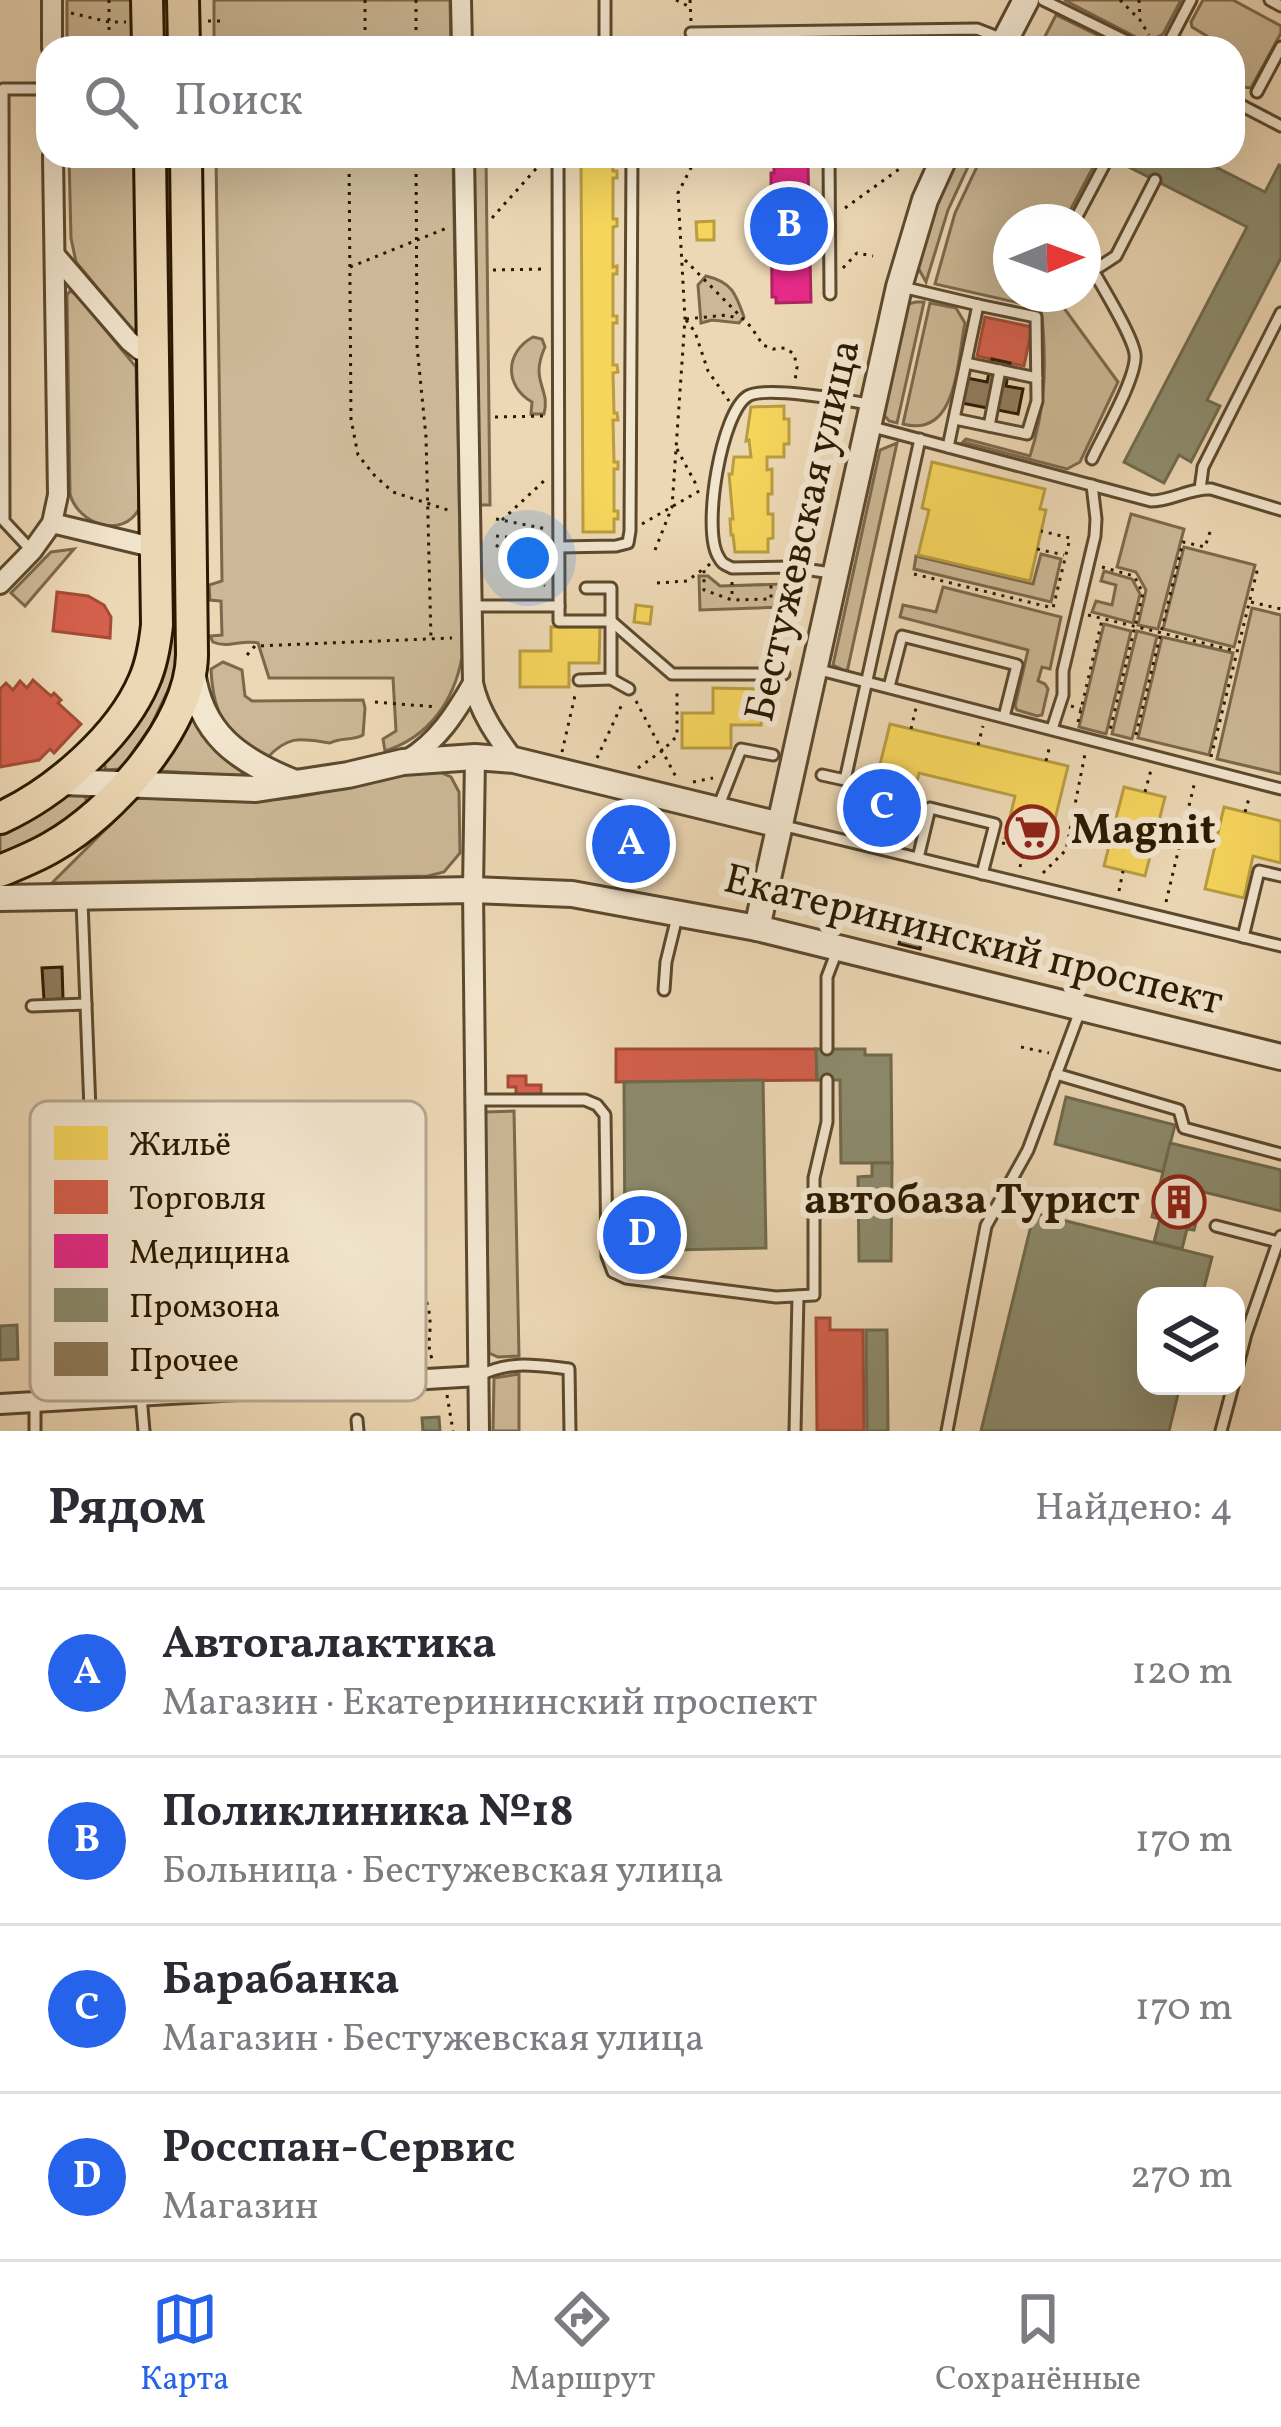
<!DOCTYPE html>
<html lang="ru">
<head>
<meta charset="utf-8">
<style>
	body { margin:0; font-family:Vollkorn,serif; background:#f7f7f7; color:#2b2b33 }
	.controls { position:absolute; right:36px; bottom:36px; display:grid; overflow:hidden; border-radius:24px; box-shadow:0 12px 48px #0002 }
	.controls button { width:108px; height:108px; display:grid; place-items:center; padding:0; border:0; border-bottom:3px solid #e1e1e2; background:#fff; color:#2b2b33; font:60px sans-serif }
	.compass { position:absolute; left:993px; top:204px; width:108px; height:108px; border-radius:50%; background:#fff; box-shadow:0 12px 48px #0002; rotate:89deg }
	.you { position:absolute; left:528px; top:558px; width:42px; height:42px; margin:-30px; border:9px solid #fff; border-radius:50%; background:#1a73e8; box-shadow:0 0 0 18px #1a73e833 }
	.badge { display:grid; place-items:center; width:78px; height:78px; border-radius:50%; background:#2563eb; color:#fff; font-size:39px; font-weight:700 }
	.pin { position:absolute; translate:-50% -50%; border:6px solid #fff; box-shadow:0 3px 12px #0006 }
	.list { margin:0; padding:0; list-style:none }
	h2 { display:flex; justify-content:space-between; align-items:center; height:156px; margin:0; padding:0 48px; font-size:51px }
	h2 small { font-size:39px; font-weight:400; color:#7c7c81 }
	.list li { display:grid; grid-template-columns:78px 1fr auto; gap:36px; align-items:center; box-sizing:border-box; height:168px; padding:0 48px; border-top:3px solid #e1e1e2 }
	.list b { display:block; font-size:45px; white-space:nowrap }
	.list p { margin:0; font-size:39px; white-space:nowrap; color:#7c7c81 }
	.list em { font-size:39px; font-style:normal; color:#7c7c81 }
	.icon { flex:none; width:66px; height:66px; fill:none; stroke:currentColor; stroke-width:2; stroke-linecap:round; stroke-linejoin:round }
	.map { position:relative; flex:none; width:1281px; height:1431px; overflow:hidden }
	.search { position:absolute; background:#fff; box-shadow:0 12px 48px #0002; left:36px; right:36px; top:36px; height:132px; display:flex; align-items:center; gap:30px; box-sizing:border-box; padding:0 42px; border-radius:36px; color:#7c7c81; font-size:45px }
	.sheet { height:828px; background:#fff }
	nav { display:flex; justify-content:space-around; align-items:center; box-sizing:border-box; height:168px; border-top:3px solid #e1e1e2; background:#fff; font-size:33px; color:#7c7c81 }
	nav a { display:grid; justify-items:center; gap:6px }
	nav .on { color:#2563eb }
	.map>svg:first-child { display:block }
</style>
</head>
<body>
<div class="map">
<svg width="1281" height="1431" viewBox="0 0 1281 1431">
	<rect width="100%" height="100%" fill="#edd8b5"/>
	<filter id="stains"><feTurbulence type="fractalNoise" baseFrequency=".00167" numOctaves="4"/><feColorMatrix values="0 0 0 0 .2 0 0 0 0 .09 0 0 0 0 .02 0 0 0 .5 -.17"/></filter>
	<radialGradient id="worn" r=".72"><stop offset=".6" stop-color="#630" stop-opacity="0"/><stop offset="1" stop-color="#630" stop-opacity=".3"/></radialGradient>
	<!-- green -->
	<g fill="#ccb896" stroke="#7c684b" stroke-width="3">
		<polygon points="67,0 135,0 136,48 67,48"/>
		<polygon points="214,0 450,0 451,48 214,48"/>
		<polygon points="1064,0 1181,0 1163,34 1150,41 1138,38"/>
		<polygon points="1203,0 1233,0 1281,26 1281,33 1251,88 1233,86 1233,48 1206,48 1208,44 1204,42 1207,36 1192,27 1191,22"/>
		<polygon points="1056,15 1124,48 1039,48"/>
		<polygon points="69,156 137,156 140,330 134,332 76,262 71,238"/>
		<polygon points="165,156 173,156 175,330 167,330"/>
		<path d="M216,156H453L462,657C454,701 429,737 385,751L383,739L396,731L393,678H269L258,643C242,639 228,649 213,642L210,636L222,635L221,601L210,600L209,585L222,581Z"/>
		<polygon points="474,156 486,156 490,505 478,505"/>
		<polygon points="957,156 973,156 948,210 926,282 916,264 925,231"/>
		<path d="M982,156H1099L1064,222H1011V294H1066L1061,304L1118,382L1080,462L1067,469L963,442L966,439L1030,456C1046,407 1047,360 1041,308L935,284L955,213Z"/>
		<path d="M706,276C732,282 736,294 744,317L739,323L712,320L701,323L698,285Z"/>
		<path d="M70,291L76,294L136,367L139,509C122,540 78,524 70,494L67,295Z"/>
		<polygon points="916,302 924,302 897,423 889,421 884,415 908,304"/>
		<path d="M930,303L956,308L965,323C957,360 958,439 903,424Z"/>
		<path d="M533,337L542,339L545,347C529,382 551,388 544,414H531L532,402C504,386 505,352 533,337Z"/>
		<polygon points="172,382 179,656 173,680 151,726 121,769 106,770 103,760 138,716 168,386"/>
		<polygon points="897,443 847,672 833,665 880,450"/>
		<polygon points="1131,514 1184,529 1158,629 1138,625 1146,590 1136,572 1117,567"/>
		<polygon points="1184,547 1255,565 1234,647 1163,629"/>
		<polygon points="74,549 25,606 11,593 51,552"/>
		<polygon points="1041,554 1061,559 1051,602 914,569 916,556 1033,584"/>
		<polygon points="1104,571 1132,579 1140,594 1133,623 1092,612 1096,601 1112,605 1116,585 1101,581"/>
		<polygon points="699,576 708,576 720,586 784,584 784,607 700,610"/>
		<polygon points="943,587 1061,617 1050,669 1042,667 1038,681 1045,684 1048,689 1042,715 1037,716 1017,710 1015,706 1028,650 900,617 903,605 936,612"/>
		<polygon points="1252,608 1281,615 1281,774 1217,759"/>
		<polygon points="1104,624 1131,631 1106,734 1079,727"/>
		<polygon points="1137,631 1157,636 1132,739 1112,734"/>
		<polygon points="1162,637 1233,653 1209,755 1138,738"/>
		<path d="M223,662L242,670L245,696L252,701L363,700L365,708L363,735C353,741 341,737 330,743C302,739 290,734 268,757C226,737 213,715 211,669Z"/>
		<polygon points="189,712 212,746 243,769 242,776 159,771 158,767"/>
		<path d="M435,770L451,777L459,792L460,853L444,872L428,876L52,883L137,798C190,799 244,804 297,797C344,790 388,774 435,770Z"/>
		<polygon points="76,793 85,796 88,804 78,820 0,860 0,832 66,795"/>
		<polygon points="514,1111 519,1356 498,1357 489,1353 485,1112"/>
		<polygon points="519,1374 519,1431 493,1431 494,1378"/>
	</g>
	<!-- homes -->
	<g fill="#f6d55c" stroke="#b99d40" stroke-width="3">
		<polygon points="581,156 612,156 613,171 617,171 617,178 613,178 613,219 617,219 617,226 613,227 613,267 617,266 617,274 613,274 613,316 617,316 617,323 613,323 613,365 617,365 618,372 613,373 614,413 617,413 618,420 613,420 614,462 618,462 618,469 614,469 614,511 618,511 618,519 614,519 614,532 583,532"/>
		<polygon points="714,221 714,240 697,240 696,222"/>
		<polygon points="784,406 784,419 789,419 789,444 784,444 784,457 767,457 767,470 772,469 772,494 768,494 768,514 773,514 773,538 768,539 768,552 735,552 733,535 731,535 730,519 733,519 729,474 732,474 734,457 751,457 749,440 746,441 751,407"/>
		<polygon points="932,462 1045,489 1040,509 1046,510 1030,581 918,555 929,510 922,508"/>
		<polygon points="636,605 652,607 650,624 634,622"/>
		<polygon points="551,627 600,627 599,663 569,663 569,687 520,687 520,651 551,651"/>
		<polygon points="713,688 762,689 761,725 731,725 731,748 682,748 682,713 713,713"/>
		<polygon points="890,724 1068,766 1048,848 1005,838 1015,796 919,773 909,815 870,805"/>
		<polygon points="1124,787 1165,797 1145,876 1104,866"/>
		<polygon points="1224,807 1281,821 1281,863 1253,856 1244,898 1205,889"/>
	</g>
	<!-- shops -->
	<g fill="#d6604d" stroke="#a34b36" stroke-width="3">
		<polygon points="985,317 1032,327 1024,366 977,356"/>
		<polygon points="57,592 88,596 104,605 111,617 110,638 53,631"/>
		<polygon points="33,680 51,696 54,693 61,700 58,703 81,724 54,753 50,749 39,760 0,767 0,689 6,683 13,690 20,681 27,688"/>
		<polygon points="624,809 646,815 643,827 620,822"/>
		<polygon points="616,1049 816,1049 817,1080 616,1082"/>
		<polygon points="508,1076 526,1076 526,1085 541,1085 541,1094 516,1095 516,1087 508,1087"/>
		<polygon points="816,1318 830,1318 830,1330 863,1330 864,1431 817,1431"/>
	</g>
	<!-- health -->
	<polygon fill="#e7298a" stroke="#af2461" stroke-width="3" points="808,166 811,302 776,303 776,297 772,297 771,173 774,173 774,167"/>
	<!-- industry -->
	<g fill="#8c8c6e" stroke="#6f6a4d" stroke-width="3">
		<polygon points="1132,156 1194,156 1265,192 1279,165 1281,166 1281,258 1207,400 1220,406 1191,462 1179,455 1164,483 1124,462 1247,227 1127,166"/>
		<polygon points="816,1049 865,1049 865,1055 891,1055 892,1163 841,1163 840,1080 817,1080"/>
		<polygon points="763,1080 766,1248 625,1251 624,1082"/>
		<polygon points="1066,1097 1175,1125 1163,1172 1055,1144"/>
		<polygon points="1170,1143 1281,1170 1281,1211 1204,1192 1194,1230 1187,1229 1182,1249 1154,1242 1160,1219 1152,1217"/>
		<polygon points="872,1163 892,1163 891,1261 859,1261 858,1177 872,1176"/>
		<polygon points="1034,1213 1212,1257 1202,1296 1146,1296 1146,1386 1180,1386 1169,1431 981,1431"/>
		<polygon points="17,1325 18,1359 0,1360 0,1326"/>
		<polygon points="866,1330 887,1330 888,1431 867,1431"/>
		<polygon points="439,1417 440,1431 423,1431 422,1418"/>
	</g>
	<!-- building -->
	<g fill="#907c5e" stroke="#2b1900" stroke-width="3">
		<polygon points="992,359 1010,363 1006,386 1023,389 1018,414 962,403 967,378 987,382"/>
		<polygon points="904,923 925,928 920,949 899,944"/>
		<polygon points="62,967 63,999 44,1000 42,968"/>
	</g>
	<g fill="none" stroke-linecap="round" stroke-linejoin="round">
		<!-- service casing -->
		<g stroke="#5c492d" stroke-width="15">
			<g id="service">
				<polyline points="1043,0 1141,48"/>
				<polyline points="1270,0 1281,6"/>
				<polyline points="691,33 977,29 1000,38"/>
				<polyline points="605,48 605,0"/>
				<polyline points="1166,48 1191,0"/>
				<polyline points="1257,92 1281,47"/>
				<polyline points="1233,101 1281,126"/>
				<polyline points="558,156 559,606"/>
				<polyline points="829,156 830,294"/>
				<polyline points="1074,222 1109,156"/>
				<path d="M1083,253C1095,275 1132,333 1135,354C1138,376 1102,437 1092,459"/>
				<polyline points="1093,271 1116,256 1155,180"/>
				<polyline points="902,287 978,305 948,447"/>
				<polyline points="966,363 1037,378"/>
				<polyline points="955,419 1027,434 1037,401 1036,317 978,305"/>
				<path d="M869,426L1151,501C1172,501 1189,488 1211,489L1281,510"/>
				<polyline points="989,426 1000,370"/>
				<polyline points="1200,489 1203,467 1281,313"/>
				<polyline points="558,547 616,546 628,543 630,531 632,156"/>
				<polyline points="31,550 4,521 3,89 48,89"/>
				<path d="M831,573L791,567L732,568C724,564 722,564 718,556C702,529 721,412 748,396C765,386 846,400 868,404"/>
				<polyline points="471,606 559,606 559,621 611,621 672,674 784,674"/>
				<polyline points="816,669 1281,789"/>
				<polyline points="611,679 629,689"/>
				<polyline points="579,680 611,679 611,588 586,588"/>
				<polyline points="889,687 902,636 1017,665 1004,717"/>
				<polyline points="1052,729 1063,695 1063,671 1095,536 1096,519 1092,485"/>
				<polyline points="822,775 845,780 920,439"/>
				<polyline points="719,805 741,749 773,755"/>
				<polyline points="785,826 1281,946"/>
				<polyline points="918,858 930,808 995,824 982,874"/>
				<polyline points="82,901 101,1398"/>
				<polyline points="1243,937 1259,871 1281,876"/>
				<polyline points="664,990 666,962 677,917"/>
				<polyline points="32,1006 86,1004"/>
				<polyline points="827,1049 827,977 838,948"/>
				<polyline points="1056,1074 1179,1110 1184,1128 1281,1154"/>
				<polyline points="475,1100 585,1100 597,1105 605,1115 607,1256 613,1272 626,1278 776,1297 814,1295 814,1178 827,1122 827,1080"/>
				<polyline points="1216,1226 1278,1242 1281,1236"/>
				<polyline points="1236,1373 1246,1334 1278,1242"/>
				<path d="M478,1376C511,1360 534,1365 569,1369L570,1431"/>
				<polyline points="369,1382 370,1358"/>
				<polyline points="141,1396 144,1431"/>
				<polyline points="71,1400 66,1223 88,1153"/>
				<polyline points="357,1420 358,1431"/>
				<polyline points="35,1431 35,1402"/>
				<polyline points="795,1431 798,1296"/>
				<polyline points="947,1431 986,1226 1028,1150 1080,1011"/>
				<polyline points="1221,1431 1233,1386"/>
			</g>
		</g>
		<!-- minor casing -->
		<g stroke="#5c492d" stroke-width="24">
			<g id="minor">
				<polyline points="52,0 52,48"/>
				<polyline points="461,0 462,48"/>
				<path d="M464,156L473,683C479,712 497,737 514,760"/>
				<polyline points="55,255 129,341 140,350 153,351"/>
				<polyline points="52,523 156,548"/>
				<polyline points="0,584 32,551 52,523 58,495 53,156"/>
				<polyline points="475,757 473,890 479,1431"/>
				<path d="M407,760C438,741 455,714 473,683"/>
				<polyline points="0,1404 478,1376"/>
			</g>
		</g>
		<!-- tertiary casing -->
		<g stroke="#5c492d" stroke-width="30">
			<g id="tertiary">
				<polyline points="1001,48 1026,0"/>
				<path d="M192,670C200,734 238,760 295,783"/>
				<polyline points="62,782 256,789 348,775 403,762 475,757 514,760 780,825"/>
				<polyline points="0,898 473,890 572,894 757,928 1281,1057"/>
				<polyline points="757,928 899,287 925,200 945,156"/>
			</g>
		</g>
		<!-- primary casing -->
		<g stroke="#2b1900" stroke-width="36">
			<g id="primary">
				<polyline points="147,0 148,48"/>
				<polyline points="183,0 184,48"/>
				<path d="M0,818C55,793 120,737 144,681C152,663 155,644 157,625L150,156"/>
				<path d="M0,871C17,864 35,857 52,847C111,814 191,726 192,655L186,156"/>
			</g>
		</g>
		<!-- path -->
		<g stroke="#2b1900" stroke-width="3" stroke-dasharray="3 6" stroke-linecap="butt">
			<polyline points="109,0 109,48"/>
			<polyline points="416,0 416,48"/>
			<polyline points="676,0 690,7"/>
			<polyline points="690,0 691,22"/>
			<polyline points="1120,0 1140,20 1149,35"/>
			<polyline points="1139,0 1140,18"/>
			<polyline points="71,13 109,22 126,22"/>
			<polyline points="208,21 221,21"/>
			<polyline points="365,48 365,0"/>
			<polyline points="349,156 351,419 358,455 375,476 393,492 451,511"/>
			<polyline points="416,156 417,346 426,437 431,640"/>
			<polyline points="845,208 902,167"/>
			<polyline points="492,218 543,161"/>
			<polyline points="685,260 751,327 763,345 773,349 785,348 794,354 797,367 795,381"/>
			<polyline points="350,267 447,228"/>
			<polyline points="843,268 857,253 873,256"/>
			<polyline points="493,270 545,269"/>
			<polyline points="686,319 727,315 736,318"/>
			<polyline points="686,320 695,332 708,371 729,401"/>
			<polyline points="495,417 544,416"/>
			<polyline points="677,449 698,488"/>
			<polyline points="496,519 547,529"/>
			<polyline points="502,520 545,480"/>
			<polyline points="642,524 701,490"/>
			<polyline points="496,536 548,541"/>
			<polyline points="496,545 545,586"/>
			<polyline points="1037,549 1064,555"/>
			<polyline points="655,550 672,507 685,319 678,193 697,156"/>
			<polyline points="710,564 704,569 704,590 732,600 771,599 771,581"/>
			<polyline points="1102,567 1134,576 1143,593 1110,730"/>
			<polyline points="914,574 1053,608 1070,538 1041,531"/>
			<polyline points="732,582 732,600"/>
			<polyline points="657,583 687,581 702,570"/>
			<polyline points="1251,602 1281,609"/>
			<polyline points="1088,615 1236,651"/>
			<polyline points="247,655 255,646 452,638"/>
			<polyline points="636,701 676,777"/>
			<polyline points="375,702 437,707"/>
			<polyline points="1071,706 1081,709"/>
			<polyline points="1078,722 1102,620"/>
			<polyline points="911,729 916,708"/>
			<polyline points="1136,735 1183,542 1205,547 1210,532"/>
			<polyline points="978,745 983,726"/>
			<polyline points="562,752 576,691"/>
			<polyline points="1211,757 1258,567"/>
			<polyline points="597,758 623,702"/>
			<polyline points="1046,761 1050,745"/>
			<polyline points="638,768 662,751 677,736 677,688"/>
			<polyline points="693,782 713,778"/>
			<polyline points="1145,792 1151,770"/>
			<polyline points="1245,812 1250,795"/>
			<polyline points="876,831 882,808"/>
			<polyline points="1002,843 1022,846"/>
			<polyline points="1020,867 1025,847 1022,842"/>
			<polyline points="1043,873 1066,850 1085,754"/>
			<polyline points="1119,891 1123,871"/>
			<polyline points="1166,902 1195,781"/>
			<polyline points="795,913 802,902"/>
			<polyline points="1021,1047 1049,1053"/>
			<path d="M383,1246C410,1268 432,1293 430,1330C429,1342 428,1347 432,1359"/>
			<polyline points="447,1395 453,1431"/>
		</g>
		<!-- service -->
		<use href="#service" stroke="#f3e6cf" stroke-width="9"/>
		<!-- minor -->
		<use href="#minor" stroke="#f3e6cf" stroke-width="18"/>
		<!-- tertiary -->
		<use href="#tertiary" stroke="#f3e6cf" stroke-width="24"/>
		<!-- primary -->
		<use href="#primary" stroke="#edd8b5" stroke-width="30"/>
	</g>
	<!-- icons -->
	<defs>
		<g id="supermarket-ring" transform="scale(2.7)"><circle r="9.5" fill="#f3e6cf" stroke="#8f2418" stroke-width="1.5"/><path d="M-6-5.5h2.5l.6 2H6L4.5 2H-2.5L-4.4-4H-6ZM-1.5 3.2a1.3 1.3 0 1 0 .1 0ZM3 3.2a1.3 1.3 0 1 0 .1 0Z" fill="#8f2418"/></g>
		<g id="building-ring" transform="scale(2.7)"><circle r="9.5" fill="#f3e6cf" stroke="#8f2418" stroke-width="1.5"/><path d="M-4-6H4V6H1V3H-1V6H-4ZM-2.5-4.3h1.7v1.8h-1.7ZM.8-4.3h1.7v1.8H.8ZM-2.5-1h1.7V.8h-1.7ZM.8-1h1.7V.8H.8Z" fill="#8f2418"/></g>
	</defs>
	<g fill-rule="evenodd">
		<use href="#supermarket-ring" x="1032" y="832"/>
		<use href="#building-ring" x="1179" y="1202"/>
	</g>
	<g text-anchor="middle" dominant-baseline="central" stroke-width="12" stroke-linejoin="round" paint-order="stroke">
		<!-- street labels -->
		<g font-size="42" fill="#2b1900" stroke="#f3e6cf">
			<text transform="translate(805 531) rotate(-77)">Бестужевская улица</text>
			<text transform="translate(973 942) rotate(14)">Екатерининский проспект</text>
		</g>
		<!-- poi labels -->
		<g font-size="42" font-weight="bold" fill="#2b1900" stroke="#f3e6cf" text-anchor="start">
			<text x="1071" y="832">Magnit</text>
			<text x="1140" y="1202" text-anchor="end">автобаза Турист</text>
		</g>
	</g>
	<!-- legend -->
	<rect x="30" y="1101" width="396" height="300" rx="18" fill="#f3e6cf" stroke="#b7a891" stroke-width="3"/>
	<rect x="54" y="1126" width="54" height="34" fill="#f6d55c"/>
	<rect x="54" y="1180" width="54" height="34" fill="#d6604d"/>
	<rect x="54" y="1234" width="54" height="34" fill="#e7298a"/>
	<rect x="54" y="1288" width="54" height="34" fill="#8c8c6e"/>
	<rect x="54" y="1342" width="54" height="34" fill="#907c5e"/>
	<g font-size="33" fill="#2b1900">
		<text x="129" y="1155">Жильё</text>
		<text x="129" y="1209">Торговля</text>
		<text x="129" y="1263">Медицина</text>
		<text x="129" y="1317">Промзона</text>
		<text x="129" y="1371">Прочее</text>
	</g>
	<rect width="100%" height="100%" filter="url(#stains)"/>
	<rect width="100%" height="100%" fill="url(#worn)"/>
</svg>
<div class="controls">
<button><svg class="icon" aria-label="layers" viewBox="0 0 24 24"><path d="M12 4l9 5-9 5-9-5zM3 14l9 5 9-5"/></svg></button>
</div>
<svg class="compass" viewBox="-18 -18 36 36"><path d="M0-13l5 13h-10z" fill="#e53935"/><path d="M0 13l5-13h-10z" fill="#7c7c81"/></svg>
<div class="you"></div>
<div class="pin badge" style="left:631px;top:844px">A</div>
<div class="pin badge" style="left:789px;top:226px">B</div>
<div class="pin badge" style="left:882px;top:808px">C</div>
<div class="pin badge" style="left:642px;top:1235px">D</div>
<div class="search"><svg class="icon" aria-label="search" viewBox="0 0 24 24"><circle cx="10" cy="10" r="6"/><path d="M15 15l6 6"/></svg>Поиск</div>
</div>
<section class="sheet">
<h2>Рядом<small>Найдено: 4</small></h2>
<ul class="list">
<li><span class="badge">A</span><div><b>Автогалактика</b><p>Магазин · Екатерининский проспект</p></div><em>120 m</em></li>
<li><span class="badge">B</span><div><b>Поликлиника №18</b><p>Больница · Бестужевская улица</p></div><em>170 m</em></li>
<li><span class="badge">C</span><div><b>Барабанка</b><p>Магазин · Бестужевская улица</p></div><em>170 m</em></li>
<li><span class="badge">D</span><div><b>Росспан-Сервис</b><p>Магазин</p></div><em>270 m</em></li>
</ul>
</section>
<nav>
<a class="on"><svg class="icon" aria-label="map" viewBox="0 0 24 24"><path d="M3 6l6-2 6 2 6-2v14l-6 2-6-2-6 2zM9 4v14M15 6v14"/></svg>Карта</a>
<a><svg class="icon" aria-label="directions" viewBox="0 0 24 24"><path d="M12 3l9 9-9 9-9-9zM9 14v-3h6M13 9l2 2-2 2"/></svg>Маршрут</a>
<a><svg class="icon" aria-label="saved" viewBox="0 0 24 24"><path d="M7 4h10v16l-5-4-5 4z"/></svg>Сохранённые</a>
</nav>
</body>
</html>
